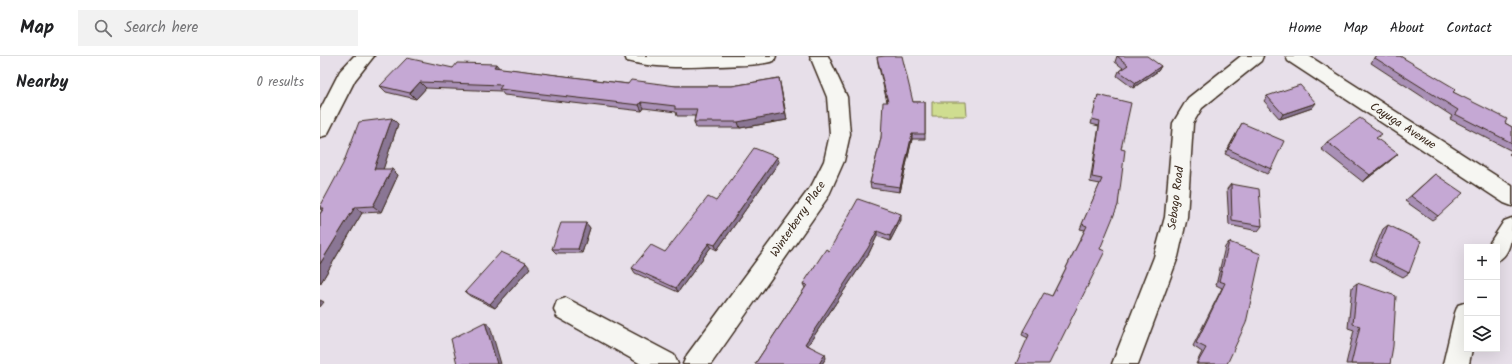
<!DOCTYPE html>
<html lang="en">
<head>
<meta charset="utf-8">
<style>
	body { margin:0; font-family:Kalam,sans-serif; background:#f2f2f2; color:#202124 }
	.controls { position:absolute; right:12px; bottom:12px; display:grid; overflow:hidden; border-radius:0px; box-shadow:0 4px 16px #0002 }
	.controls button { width:36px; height:36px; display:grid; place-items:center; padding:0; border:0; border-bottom:1px solid #e0e0e0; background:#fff; color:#202124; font:20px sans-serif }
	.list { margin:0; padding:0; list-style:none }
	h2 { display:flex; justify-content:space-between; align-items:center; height:52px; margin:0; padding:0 16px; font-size:17px }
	h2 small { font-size:13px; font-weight:400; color:#757577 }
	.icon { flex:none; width:22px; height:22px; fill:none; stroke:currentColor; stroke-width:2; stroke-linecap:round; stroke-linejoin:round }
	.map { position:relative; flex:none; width:1192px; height:308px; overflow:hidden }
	header { display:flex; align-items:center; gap:24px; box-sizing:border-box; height:56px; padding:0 20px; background:#fff; border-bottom:1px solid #e0e0e0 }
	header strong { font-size:19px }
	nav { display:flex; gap:22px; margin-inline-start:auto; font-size:14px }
	.search { width:280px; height:36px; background:#f2f2f2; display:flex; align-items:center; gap:10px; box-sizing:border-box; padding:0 14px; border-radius:0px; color:#757577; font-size:15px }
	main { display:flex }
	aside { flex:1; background:#fff }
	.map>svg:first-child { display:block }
</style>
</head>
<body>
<header>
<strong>Map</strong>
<div class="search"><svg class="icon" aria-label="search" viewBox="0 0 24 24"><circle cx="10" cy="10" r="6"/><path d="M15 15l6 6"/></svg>Search here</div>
<nav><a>Home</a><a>Map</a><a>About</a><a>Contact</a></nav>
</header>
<main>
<aside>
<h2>Nearby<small>0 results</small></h2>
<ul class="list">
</ul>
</aside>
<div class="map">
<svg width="1192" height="308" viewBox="0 0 1192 308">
	<rect width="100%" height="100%" fill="#e7dfe9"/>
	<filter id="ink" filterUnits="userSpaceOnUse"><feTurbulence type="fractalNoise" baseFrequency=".025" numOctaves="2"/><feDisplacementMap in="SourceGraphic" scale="8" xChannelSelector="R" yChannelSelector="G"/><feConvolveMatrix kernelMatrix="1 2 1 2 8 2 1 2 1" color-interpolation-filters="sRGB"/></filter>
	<g filter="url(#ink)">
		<!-- green -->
		<polygon fill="#cfdd90" stroke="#858457" points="612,46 646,46 647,60 612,60"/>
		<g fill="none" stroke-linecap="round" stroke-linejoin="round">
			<!-- minor casing -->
			<g stroke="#3b2a1e" stroke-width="3">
				<g id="minor">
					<polygon points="34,0 54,0 35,24 7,79 0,81 0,54 20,15"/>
					<path d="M305,0H456L454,5C436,10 417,9 399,10C369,11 337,13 307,5Z"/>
					<polygon points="490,0 508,0 527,41 530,78 524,105 508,141 391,308 363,308 367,299 492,129 504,105 510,78 507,41"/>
					<polygon points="921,0 943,0 941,5 882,52 873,67 867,161 858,201 818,308 792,308 834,201 845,161 853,67 868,42"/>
					<polygon points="966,0 989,0 1192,130 1192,150 1184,147 968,5"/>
					<path d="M1192,162C1192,179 1192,198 1177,205V191H1167L1184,165Z"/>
					<polygon points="246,242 354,299 358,308 321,308 237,261 234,253 237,245"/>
					<polygon points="1147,246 1147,293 1152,293 1149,308 1123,308 1135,257 1138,249"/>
				</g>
			</g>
			<!-- minor -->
			<use href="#minor" fill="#f6f6f2" fill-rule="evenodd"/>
		</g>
		<!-- wall -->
		<g fill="#a990b6" stroke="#3b2a1e">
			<polygon points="797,0 841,10 838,15 813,32 797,20 799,15 803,12 795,6"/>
			<polygon points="1055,0 1080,0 1133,36 1192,71 1192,95 1130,63 1132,60 1051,7"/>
			<polygon points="557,1 593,46 605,46 605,83 592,83 580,136 551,132 550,127 561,82 567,46 558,7"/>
			<polygon points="133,12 179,12 308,28 356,30 412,30 459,22 467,64 420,72 376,72 374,66 375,60 357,60 356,56 324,52 322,55 184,39 181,35 106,32 96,43 66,36 60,30"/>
			<polygon points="778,39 801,93 798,149 708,282 702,279 703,275 732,240 765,174 760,173 780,128 770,126 779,70 771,68"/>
			<polygon points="947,40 992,52 960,63 944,45"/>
			<polygon points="922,67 951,113 947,118 905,98"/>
			<polygon points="78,68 63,113 78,119 61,156 42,157 0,228 0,158 2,154 0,153 0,151"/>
			<polygon points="1057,83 1071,104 1043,126 1001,93 1007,86"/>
			<polygon points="1192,95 1192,100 1189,98"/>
			<polygon points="457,101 459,106 397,194 391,191 358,236 315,217 312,212 345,196 396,145"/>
			<polygon points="1115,118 1118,160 1112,164 1085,145"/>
			<polygon points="911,128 942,170 938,175 909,169 907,133"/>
			<polygon points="581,164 570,185 557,180 549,197 488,289 506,302 502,308 435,308 485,232 483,228 509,195"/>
			<polygon points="266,167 270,172 262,197 236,197 232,193"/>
			<polygon points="1068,169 1089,217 1083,221 1050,204 1063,173"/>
			<polygon points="909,186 907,308 876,308 882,296 873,290 902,232 896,229 905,191"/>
			<polygon points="210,212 175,252 150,240 145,236"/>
			<polygon points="1037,227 1070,308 1026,308 1034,274 1028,272 1032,231"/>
		</g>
		<!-- shaded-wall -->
		<g fill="#8a7694" stroke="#3b2a1e">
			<polygon points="176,8 181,14 174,11"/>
			<polygon points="841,10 838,15 813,32 816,27"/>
			<polygon points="459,22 467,64 420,72 418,66"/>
			<polygon points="100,26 106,32 96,43 90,37"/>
			<polygon points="321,46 324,52 322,55 319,49"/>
			<polygon points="996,47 992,52 960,63 963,58"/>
			<polygon points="72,62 78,68 61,120 54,113"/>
			<polygon points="592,78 592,83 580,136 580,131"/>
			<polygon points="1078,98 1071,104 1043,126 1050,119"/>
			<polygon points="457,101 459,106 397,194 395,189"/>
			<polygon points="72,113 78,119 61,156 53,150"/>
			<polygon points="35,151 42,157 0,228 0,208"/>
			<polygon points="581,158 581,164 570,185 570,180"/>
			<polygon points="266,167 270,172 262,197 258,193"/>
			<polygon points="557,175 557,180 549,197 486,292 485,288"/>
			<polygon points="389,187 391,191 358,236 356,232"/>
			<polygon points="206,207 210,212 175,252 170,248"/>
			<polygon points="0,244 4,246 0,251"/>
			<polygon points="165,266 170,270 181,308 176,308"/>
			<polygon points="505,298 506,302 502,308 499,308"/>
		</g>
		<!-- building -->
		<g fill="#c5a8d4" stroke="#3b2a1e">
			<polygon points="565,0 582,0 593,46 605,46 605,78 592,78 580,131 550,127 561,82 563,46 568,46 557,1"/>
			<polygon points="797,0 827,0 841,10 816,27 799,15 808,9"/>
			<polygon points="1056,0 1080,0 1136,33 1133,36 1187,63 1185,67 1192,71 1192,87 1135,58 1138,54 1055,2"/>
			<polygon points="87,2 133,12 137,7 176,8 174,11 308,28 311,24 356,30 412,30 459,22 465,57 418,66 374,66 377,53 355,53 355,50 321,46 319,49 179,33 182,29 100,26 90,37 60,30"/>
			<polygon points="980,29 996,47 963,58 947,40"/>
			<polygon points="778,39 811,47 801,93 805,94 798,149 780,193 785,195 729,308 696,308 709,279 703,275 724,237 732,240 767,170 762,168 782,123 772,121 780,65 772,63"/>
			<polygon points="72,62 54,113 72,113 53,150 35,151 0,208 0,158 4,152 0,152 0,151 23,108 39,66"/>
			<polygon points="1040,62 1062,78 1056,82 1078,98 1050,119 1007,86"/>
			<polygon points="922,67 964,85 951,113 908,93"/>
			<polygon points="434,92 457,101 395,189 389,187 356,232 312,212 331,189 345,196 388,141 396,145"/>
			<polygon points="1115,118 1143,137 1118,160 1091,140"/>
			<polygon points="911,128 939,133 942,170 912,165"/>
			<polygon points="538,143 581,158 570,180 557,175 548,192 485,288 505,298 499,308 435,308 487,229 483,228 506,193 509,195"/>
			<polygon points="241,167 266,167 258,193 232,193"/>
			<polygon points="1068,169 1101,185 1089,217 1055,200"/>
			<polygon points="909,186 941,198 926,267 907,308 877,308 886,292 876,287 905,227 899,225"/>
			<polygon points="181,196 206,207 170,248 145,236"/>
			<polygon points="1037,227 1076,240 1073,290 1070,308 1031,308 1040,270 1033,268"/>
			<polygon points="165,266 177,308 137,308 131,283"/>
		</g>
	</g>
	<g text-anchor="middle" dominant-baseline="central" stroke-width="3" stroke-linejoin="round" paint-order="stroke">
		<!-- street labels -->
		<g font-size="12" fill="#3b2a1e" stroke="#f6f6f2">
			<text transform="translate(1083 70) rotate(33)">Cayuga Avenue</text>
			<text transform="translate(856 142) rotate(-83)">Sebago Road</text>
			<text transform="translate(478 163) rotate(-56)">Winterberry Place</text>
		</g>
	</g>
</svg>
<div class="controls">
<button>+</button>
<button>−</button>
<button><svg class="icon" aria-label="layers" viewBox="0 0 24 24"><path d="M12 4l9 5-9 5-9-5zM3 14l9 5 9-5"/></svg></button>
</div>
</div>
</main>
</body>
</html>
